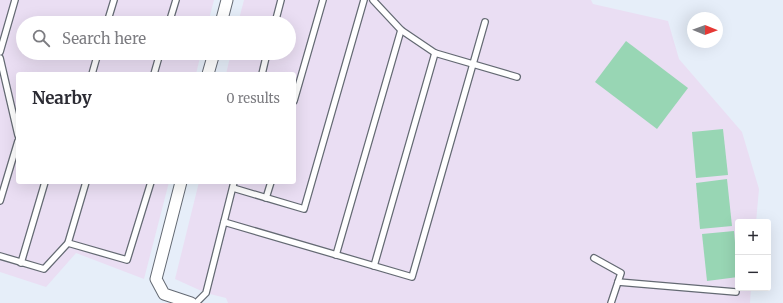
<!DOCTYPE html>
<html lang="en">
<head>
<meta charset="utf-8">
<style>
	body { margin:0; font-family:Merriweather,serif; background:#f2f2f3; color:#2b2b33 }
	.controls { position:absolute; right:12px; bottom:12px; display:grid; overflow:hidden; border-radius:4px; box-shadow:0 4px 16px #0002 }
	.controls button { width:36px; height:36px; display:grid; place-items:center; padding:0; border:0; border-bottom:1px solid #e1e1e2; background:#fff; color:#2b2b33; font:20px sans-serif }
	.compass { position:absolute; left:687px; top:12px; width:36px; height:36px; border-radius:50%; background:#fff; box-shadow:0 4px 16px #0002; rotate:91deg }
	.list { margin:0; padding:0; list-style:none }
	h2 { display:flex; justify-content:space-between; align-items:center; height:52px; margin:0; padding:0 16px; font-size:17px }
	h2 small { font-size:13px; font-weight:400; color:#7c7c81 }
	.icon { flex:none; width:22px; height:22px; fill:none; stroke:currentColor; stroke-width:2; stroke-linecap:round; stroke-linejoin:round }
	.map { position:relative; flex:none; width:783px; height:303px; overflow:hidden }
	.search { position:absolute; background:#fff; box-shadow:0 4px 16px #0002; left:16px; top:16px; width:280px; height:44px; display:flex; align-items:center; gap:10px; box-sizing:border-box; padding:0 14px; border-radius:22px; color:#7c7c81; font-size:15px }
	.panel { position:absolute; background:#fff; box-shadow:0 4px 16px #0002; left:16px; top:72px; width:280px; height:112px; border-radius:4px }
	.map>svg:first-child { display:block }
</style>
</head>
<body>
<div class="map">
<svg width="783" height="303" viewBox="0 0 783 303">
	<rect width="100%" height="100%" fill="#e6eef9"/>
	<!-- industrial -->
	<g fill="#eadef3">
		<polygon points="0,0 214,0 208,23 23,23 23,53 201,53 196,74 18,74 18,182 169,182 144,279 76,253 46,287 0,272"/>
		<polygon points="244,0 591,0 593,4 668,21 679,59 742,132 759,189 756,222 738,222 738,288 751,288 750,303 228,303 226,298 206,293 175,279 199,182 294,182 294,74 226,74 231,53 289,53 289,23 238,23"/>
	</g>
	<!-- green -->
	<g fill="#98d6b4">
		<polygon points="626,41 688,88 657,129 595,82"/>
		<polygon points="723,129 728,175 696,178 692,132"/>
		<polygon points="727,179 732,226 700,229 696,183"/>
		<polygon points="734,231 738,277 707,281 702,234"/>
	</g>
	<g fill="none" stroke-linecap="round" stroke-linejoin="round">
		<!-- lane casing -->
		<g stroke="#646a73" stroke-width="8">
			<g id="lane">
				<polyline points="373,0 401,30 435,53 517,77"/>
				<polyline points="107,23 114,0"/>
				<polyline points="169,23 176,0"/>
				<polyline points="275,23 281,0"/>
				<polyline points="0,52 15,0"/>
				<polyline points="0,58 18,135"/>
				<polyline points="92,74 98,53"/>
				<polyline points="154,74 160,53"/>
				<polyline points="262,74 267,53"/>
				<polyline points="294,101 323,0"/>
				<polyline points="233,188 304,209 364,0"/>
				<polyline points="266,198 271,182"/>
				<polyline points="0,201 18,141"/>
				<polyline points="224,222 412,277 485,22"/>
				<polyline points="68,243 127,260 151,182"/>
				<polyline points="336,255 401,30"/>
				<polyline points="0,256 44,269 68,243 86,182"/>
				<polyline points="594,258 621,273 611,303"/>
				<polyline points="21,263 45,182"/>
				<polyline points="374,266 435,53"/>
				<polyline points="618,282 736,292"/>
				<polyline points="196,303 206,293 234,182"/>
			</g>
		</g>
		<!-- street casing -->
		<g stroke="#646a73" stroke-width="13">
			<g id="street">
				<polyline points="221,23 227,0"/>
				<polyline points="208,74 214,53"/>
				<polyline points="181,182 156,279 164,294 191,303"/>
			</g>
		</g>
		<!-- lane -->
		<use href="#lane" stroke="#fff" stroke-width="5.5"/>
		<!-- street -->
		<use href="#street" stroke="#fff" stroke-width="11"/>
	</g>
</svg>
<div class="controls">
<button>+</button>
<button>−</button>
</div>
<svg class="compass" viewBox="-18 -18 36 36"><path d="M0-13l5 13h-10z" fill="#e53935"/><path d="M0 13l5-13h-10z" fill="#7c7c81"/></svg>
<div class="search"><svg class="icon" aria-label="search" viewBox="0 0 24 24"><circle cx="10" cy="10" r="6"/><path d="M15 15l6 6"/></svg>Search here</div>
<section class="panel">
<h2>Nearby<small>0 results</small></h2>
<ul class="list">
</ul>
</section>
</div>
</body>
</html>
